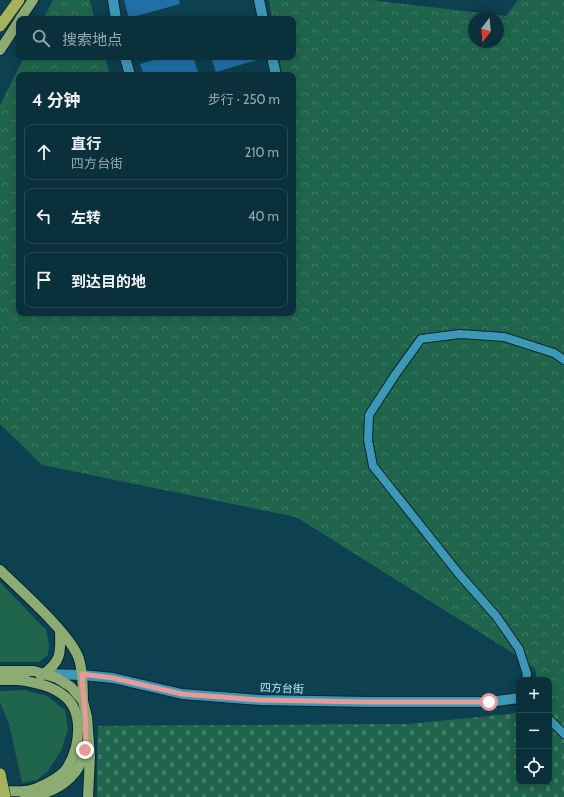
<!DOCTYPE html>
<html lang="zh">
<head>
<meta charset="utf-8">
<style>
	body { margin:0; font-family:Cabin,"Noto Sans SC",sans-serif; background:#133843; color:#f1f3f6 }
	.controls { position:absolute; right:12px; bottom:12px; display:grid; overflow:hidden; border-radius:8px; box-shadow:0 2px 10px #0003 }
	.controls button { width:36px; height:36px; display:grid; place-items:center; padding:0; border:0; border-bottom:1px solid #2a4b56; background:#0a303c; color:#f1f3f6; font:20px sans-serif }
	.compass { position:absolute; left:468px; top:12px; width:36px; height:36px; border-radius:50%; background:#0a303c; box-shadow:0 2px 10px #0003; rotate:196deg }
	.stop { position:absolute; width:12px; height:12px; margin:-9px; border:3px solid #e69b98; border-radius:50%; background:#fff }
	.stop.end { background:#e69b98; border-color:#fff; box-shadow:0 1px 4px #0008 }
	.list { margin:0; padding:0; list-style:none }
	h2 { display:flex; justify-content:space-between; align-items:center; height:52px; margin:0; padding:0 16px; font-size:17px }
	h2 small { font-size:13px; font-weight:400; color:#99a9af }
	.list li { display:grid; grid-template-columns:26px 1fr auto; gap:12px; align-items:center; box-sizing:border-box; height:56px; margin:0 8px 8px; padding:0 8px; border:1px solid #2a4b56; border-radius:8px }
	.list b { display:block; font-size:15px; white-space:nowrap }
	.list p { margin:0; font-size:13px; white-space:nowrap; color:#99a9af }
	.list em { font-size:13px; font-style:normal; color:#99a9af }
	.icon { flex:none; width:22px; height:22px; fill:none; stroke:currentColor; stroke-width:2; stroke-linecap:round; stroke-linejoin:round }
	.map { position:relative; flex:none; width:564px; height:797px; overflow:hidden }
	.search { position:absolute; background:#0a303c; box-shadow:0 2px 10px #0003; left:16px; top:16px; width:280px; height:44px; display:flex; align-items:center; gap:10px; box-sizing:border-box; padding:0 14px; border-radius:8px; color:#99a9af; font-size:15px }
	.panel { position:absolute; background:#0a303c; box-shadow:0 2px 10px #0003; left:16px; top:72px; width:280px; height:244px; border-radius:8px }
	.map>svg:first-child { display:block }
</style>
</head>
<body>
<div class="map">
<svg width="564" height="797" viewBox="0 0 564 797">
	<defs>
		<pattern id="forest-crowns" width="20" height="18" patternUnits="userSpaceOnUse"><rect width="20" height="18" fill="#1f654b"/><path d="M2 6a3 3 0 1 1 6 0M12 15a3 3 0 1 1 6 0" fill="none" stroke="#3e7b66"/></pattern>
		<pattern id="cemetery-stones" width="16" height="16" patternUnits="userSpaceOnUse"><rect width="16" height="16" fill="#1f654b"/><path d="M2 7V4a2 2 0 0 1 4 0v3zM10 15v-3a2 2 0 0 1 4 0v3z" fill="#3e7b66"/></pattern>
	</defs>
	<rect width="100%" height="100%" fill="#0d4050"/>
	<!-- green -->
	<g fill="#1f654b">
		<polygon points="0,582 46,630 49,644 48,655 39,662 0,662"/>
		<polygon points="25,690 47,696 65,710 68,729 62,749 48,771 37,780 22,783 9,724 0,703 0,691"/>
	</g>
	<!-- forest -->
	<g fill="url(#forest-crowns)" fill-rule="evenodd">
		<polygon points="53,0 90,0 94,19 43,19"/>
		<path d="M269,0H371L506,16L518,0H564V797H97L98,726L410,724L519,713V782H549V680H537L535,669L516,655L296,517L42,465L0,424V105L24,57H105L110,75H19V313H293V75H282L279,57H293V19H272ZM474,18H498V42H474Z"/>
	</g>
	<!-- cemetery -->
	<polygon fill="url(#cemetery-stones)" points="549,704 564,717 564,797 97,797 98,726 410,724 519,713 519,782 549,782"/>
	<!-- building -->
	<g fill="#206fa6">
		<polygon points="124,0 179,0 180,4 129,18"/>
		<polygon points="164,57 193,57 199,75 144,75 140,64"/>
		<polygon points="211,57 267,57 216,72"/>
	</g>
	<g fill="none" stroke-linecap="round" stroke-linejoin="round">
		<!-- service casing -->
		<g stroke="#07252e" stroke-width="10">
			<g id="service">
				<polyline points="526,680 527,674 519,649 496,616 459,574 373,466 368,440 369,415 395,375 421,339 460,334 504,337 554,353 564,360"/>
				<polyline points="549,719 564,734"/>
			</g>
		</g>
		<!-- minor casing -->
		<g stroke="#07252e" stroke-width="12">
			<g id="minor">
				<polyline points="113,0 116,19"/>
				<polyline points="259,0 263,19"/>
				<polyline points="125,57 130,75"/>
				<polyline points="272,57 276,75"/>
			</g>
		</g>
		<!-- tertiary casing -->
		<g stroke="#07252e" stroke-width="12">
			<polyline id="tertiary" points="47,674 82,675 113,678 182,694 260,700 369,702 489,702 519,698"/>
		</g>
		<!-- primary casing -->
		<g stroke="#07252e" stroke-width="12">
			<g id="primary">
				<polyline points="20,19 33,0"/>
				<polyline points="0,50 19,21"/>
				<path d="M0,570C20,590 71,634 79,659C83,672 83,687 83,701"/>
				<polyline points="0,671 34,671 57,678 71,687 83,701 87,717 90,756 88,797"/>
				<path d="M41,676C61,662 61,654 60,631"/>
				<polyline points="0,680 26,680"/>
				<path d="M0,791C11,791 26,793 37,788C46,784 61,777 67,768C80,747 85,711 63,695C50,685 35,683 20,680"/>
				<path d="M25,797C56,794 82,777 86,745"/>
			</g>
		</g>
		<!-- trunk casing -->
		<g stroke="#07252e" stroke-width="12">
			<polyline id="trunk" points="0,26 19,0"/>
		</g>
		<!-- service -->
		<use href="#service" stroke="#3d98b7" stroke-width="8"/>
		<!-- minor -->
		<use href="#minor" stroke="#3d98b7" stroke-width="10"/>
		<!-- tertiary -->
		<use href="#tertiary" stroke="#3d98b7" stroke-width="10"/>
		<!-- primary -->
		<use href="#primary" stroke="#8dac74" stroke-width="10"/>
		<!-- trunk -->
		<use href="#trunk" stroke="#a8b25e" stroke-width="11"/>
		<!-- trunk-bridge casing -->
		<g stroke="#07252e" stroke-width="12" stroke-linecap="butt">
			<polyline id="trunk-bridge" points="0,774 5,797"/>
		</g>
		<!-- trunk-bridge -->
		<use href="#trunk-bridge" stroke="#a8b25e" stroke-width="11"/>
	</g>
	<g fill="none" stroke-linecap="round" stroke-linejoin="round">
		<!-- route -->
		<path stroke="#e69b98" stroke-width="5" d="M85,750C88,724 83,700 82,674L113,678L182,694L260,700L369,702H489"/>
	</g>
	<g text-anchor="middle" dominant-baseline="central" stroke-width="4" stroke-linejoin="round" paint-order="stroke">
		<!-- street labels -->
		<g font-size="11" fill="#c0e9fa" stroke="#0d4050">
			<text transform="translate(282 688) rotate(2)">四方台街</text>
		</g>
	</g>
</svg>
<div class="controls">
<button>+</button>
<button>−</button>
<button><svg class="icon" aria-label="locate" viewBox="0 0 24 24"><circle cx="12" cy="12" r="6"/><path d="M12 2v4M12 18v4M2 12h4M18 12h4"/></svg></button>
</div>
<svg class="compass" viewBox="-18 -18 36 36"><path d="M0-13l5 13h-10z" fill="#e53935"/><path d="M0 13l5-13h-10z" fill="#99a9af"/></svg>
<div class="stop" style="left:489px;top:702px"></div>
<div class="stop end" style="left:85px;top:750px"></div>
<div class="search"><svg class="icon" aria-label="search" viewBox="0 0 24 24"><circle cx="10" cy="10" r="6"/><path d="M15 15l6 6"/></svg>搜索地点</div>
<section class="panel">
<h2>4 分钟<small>步行 · 250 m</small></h2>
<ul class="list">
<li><svg class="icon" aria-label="ahead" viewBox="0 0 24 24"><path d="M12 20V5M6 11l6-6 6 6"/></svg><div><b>直行</b><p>四方台街</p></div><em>210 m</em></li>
<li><svg class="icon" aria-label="left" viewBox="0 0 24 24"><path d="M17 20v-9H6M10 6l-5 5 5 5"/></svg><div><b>左转</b></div><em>40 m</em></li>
<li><svg class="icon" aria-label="arrive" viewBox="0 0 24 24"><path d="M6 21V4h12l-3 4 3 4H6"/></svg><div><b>到达目的地</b></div></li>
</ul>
</section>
</div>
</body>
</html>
